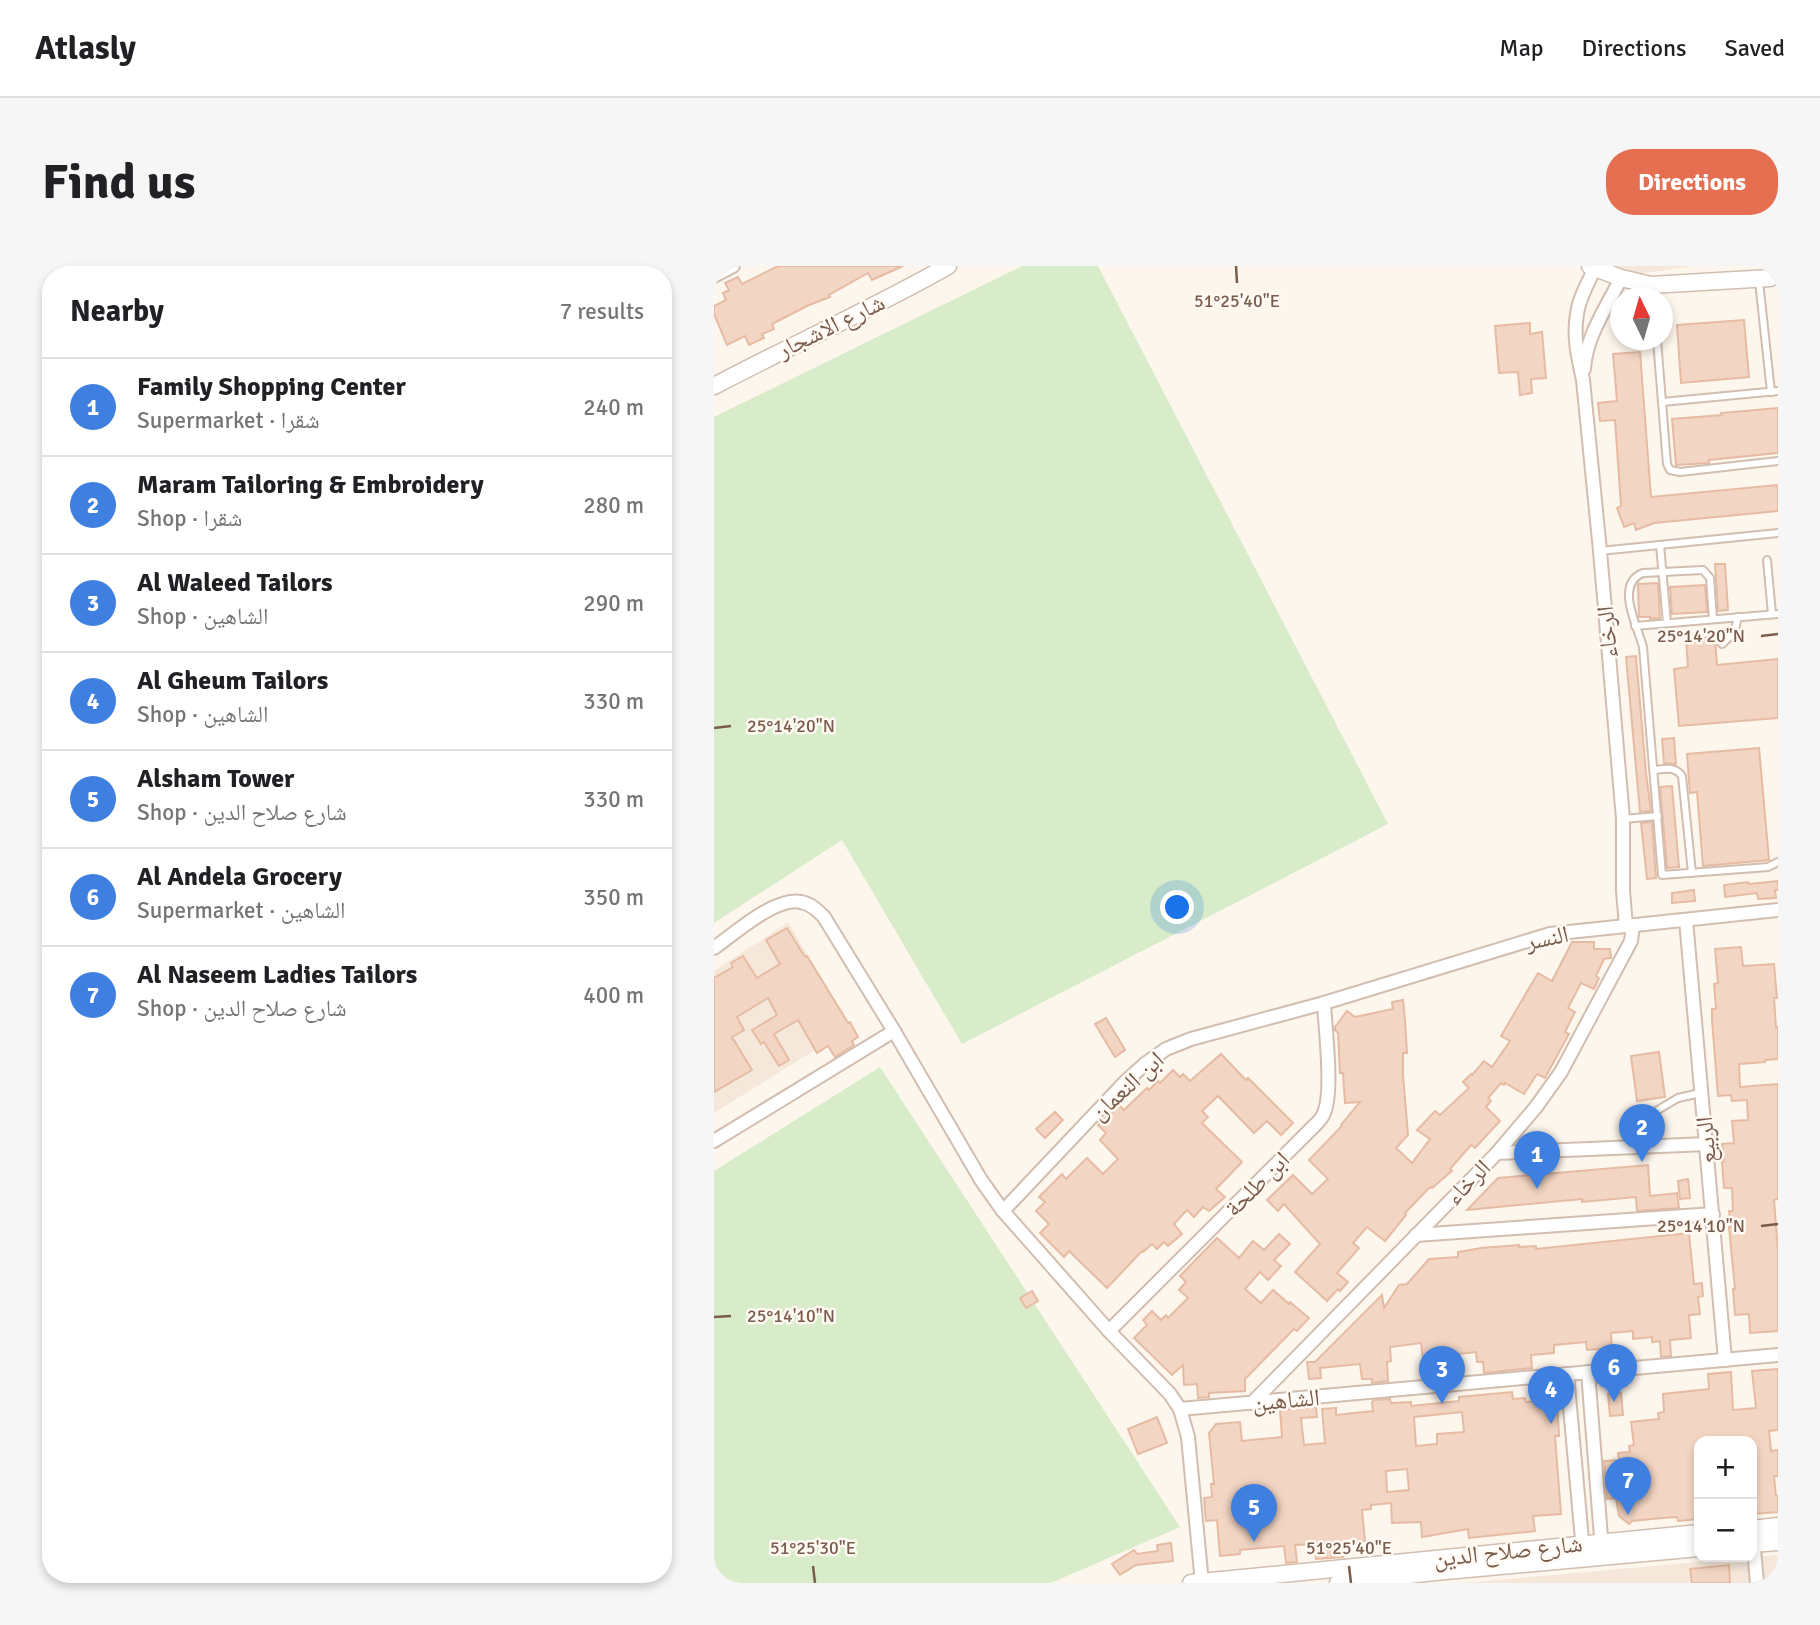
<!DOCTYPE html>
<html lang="en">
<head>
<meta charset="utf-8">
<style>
	body { margin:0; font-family:Signika,"Noto Naskh Arabic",sans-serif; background:#f6f6f6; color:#202124 }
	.controls { position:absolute; right:21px; bottom:21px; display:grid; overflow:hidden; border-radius:14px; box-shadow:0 4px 10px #0003 }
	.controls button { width:63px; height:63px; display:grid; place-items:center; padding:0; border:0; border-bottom:2px solid #e0e0e0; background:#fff; color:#202124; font:35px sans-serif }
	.compass { position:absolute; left:896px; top:21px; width:63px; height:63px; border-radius:50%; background:#fff; box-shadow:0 4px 10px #0003; rotate:355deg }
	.you { position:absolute; left:464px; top:642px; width:24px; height:24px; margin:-18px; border:5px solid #fff; border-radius:50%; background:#1a73e8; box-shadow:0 0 0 10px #1a73e833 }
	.badge { display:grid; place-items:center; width:46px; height:46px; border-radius:50%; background:#e76f51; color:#fff; font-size:23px; font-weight:700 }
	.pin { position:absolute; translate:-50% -58px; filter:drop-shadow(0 2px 4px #0008) }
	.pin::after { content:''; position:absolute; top:37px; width:24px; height:21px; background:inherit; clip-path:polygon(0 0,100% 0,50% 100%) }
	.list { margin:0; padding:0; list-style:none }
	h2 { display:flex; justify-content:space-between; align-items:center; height:91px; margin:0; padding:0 28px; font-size:30px }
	h2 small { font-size:23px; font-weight:400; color:#757577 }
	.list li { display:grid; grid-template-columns:46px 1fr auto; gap:21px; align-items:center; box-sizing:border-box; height:98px; padding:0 28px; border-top:2px solid #e0e0e0 }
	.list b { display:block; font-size:26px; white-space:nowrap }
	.list p { margin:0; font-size:23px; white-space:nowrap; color:#757577 }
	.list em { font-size:23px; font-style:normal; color:#757577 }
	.map { position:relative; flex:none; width:1064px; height:1317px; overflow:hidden; border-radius:28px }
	header { display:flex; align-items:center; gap:42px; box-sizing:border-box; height:98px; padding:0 35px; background:#fff; border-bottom:2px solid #e0e0e0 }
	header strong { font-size:33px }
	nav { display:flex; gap:38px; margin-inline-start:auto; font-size:24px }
	.intro { display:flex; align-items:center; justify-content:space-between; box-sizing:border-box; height:168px; padding:0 42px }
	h1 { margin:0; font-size:49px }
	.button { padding:18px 32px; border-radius:28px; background:#e76f51; color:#fff; font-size:24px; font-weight:700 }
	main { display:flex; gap:42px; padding:0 42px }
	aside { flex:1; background:#fff; border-radius:28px; box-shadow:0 4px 10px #0003 }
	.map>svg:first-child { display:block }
</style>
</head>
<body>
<header>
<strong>Atlasly</strong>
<nav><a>Map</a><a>Directions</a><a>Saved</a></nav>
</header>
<div class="intro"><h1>Find us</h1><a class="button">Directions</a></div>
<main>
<aside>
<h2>Nearby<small>7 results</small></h2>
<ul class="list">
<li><span class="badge" style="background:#3f7fe0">1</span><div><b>Family Shopping Center</b><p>Supermarket · شقرا</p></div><em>240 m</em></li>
<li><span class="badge" style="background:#3f7fe0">2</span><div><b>Maram Tailoring &amp; Embroidery</b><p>Shop · شقرا</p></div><em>280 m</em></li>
<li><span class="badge" style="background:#3f7fe0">3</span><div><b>Al Waleed Tailors</b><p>Shop · الشاهين</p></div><em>290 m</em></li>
<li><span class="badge" style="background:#3f7fe0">4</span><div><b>Al Gheum Tailors</b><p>Shop · الشاهين</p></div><em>330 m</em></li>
<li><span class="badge" style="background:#3f7fe0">5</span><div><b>Alsham Tower</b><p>Shop · شارع صلاح الدين</p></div><em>330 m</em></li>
<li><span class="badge" style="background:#3f7fe0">6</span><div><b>Al Andela Grocery</b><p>Supermarket · الشاهين</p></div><em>350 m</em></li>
<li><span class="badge" style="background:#3f7fe0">7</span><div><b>Al Naseem Ladies Tailors</b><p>Shop · شارع صلاح الدين</p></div><em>400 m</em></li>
</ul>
</aside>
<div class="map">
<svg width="1064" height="1317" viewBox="0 0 1064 1317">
	<rect width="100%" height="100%" fill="#fdf6ec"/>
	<!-- residential -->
	<g fill="#f5e8da">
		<polygon points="901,0 980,0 916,9"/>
		<polygon points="74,656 138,761 0,847 0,705"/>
		<polygon points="1064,1289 1064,1317 749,1317"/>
	</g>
	<!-- green -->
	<g fill="#d8ecc9">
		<polygon points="308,0 384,0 674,558 248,778 128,574 0,657 0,151"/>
		<polygon points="166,801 466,1261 337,1317 0,1317 0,905"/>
	</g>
	<!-- building -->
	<g fill="#f3d5c3" stroke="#e6bba3" stroke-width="2" fill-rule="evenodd">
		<polygon points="64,0 189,0 158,14 154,7 115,29 116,31 95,39 58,58 60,63 48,68 50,72 35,79 31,70 13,79 0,48 0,40 12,34 9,27 15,24 11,17 24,11 28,18"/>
		<polygon points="1030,54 1035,111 967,117 963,59"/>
		<polygon points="816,57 816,68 828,66 832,112 817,113 818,127 806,129 804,106 785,107 781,60"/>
		<polygon points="926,86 937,231 1064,219 1064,245 940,257 922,264 920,257 910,261 903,242 907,240 901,154 886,155 884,137 903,135 899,88"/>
		<polygon points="1064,142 1064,187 995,194 995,197 962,199 958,153 1008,149 1007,147"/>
		<polygon points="1001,298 1011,298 1014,344 1004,345"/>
		<polygon points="944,317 946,352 936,353 936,351 925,351 924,318"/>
		<polygon points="991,319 993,346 958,348 956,321"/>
		<polygon points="1001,371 1003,399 1064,393 1064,452 965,460 960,403 974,401 972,373"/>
		<polygon points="922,390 932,507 937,545 926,546 912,391"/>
		<polygon points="960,472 962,498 950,497 948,473"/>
		<polygon points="1045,482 1055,594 989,600 983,526 976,527 973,488"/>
		<polygon points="958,520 965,601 953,602 946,521"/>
		<polygon points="938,556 942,612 933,613 927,557"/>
		<polygon points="1064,615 1064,624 1061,624 1062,632 1044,633 1043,627 1011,631 1010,619 1034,616 1035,618"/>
		<polygon points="980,624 981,635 958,637 958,627"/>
		<polygon points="73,662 91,691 93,690 134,757 136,756 144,771 138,775 140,779 121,791 114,780 103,787 84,754 60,768 75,794 65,800 50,776 47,778 38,764 63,749 54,732 23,751 30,764 18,771 38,804 0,826 0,712 19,701 17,697 29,690 43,712 66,698 52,674"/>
		<polygon points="858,676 880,676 880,683 896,683 897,692 890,693 882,710 885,712 880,723 867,717 854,742 861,746 851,766 855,768 831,812 823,808 810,828 791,817 790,819 787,817 774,832 777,835 772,841 786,855 761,882 757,879 736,903 738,905 718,922 716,921 691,947 692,949 671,975 653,961 639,977 645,982 623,1007 634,1016 626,1025 624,1023 613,1035 581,1006 606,978 570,938 564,945 553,934 579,909 598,928 614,913 595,894 628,860 627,859 646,836 631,837 629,807 626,807 624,767 621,764 621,761 633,745 641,751 679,743 678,736 689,734 691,754 693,787 689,787 689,809 694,869 682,882 698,897 716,873 703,864 721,845 726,849 755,822 749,816 757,808 758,809 770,795 778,801 796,775 787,770 824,707 838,715"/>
		<polygon points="1027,681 1029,700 1060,698 1063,732 1060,732 1062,762 1064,761 1064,793 1051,794 1051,796 1025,798 1026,821 1064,818 1064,933 1060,934 1064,985 1064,1065 1036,1067 1035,1048 1021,1049 1019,1023 1021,1023 1015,961 1017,961 1015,945 1019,945 1018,922 1010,922 1008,896 1010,895 1008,878 1020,877 1018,855 1034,854 1033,834 1018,835 1017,829 1004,830 998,754 998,743 1002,743 1000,718 1004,717 1001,683"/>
		<polygon points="392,752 411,784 401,791 381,758"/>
		<polygon points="945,786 951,831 923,835 917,790"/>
		<polygon points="507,788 532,814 534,812 579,857 567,869 553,855 540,867 504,830 488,845 494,851 488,857 528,896 502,923 511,931 495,945 489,941 480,951 473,944 460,958 468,968 454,980 450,976 443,983 438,978 429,986 428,985 393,1022 355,985 350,991 326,967 335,958 322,945 331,936 325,931 348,908 352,913 373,892 389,908 404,893 386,874 392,867 384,859 405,839 410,844 433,822 435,824 444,815 446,817 459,804 466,811 469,808 476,815"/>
		<polygon points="341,846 349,854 331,872 322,863"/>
		<polygon points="934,899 936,930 963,927 965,942 923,945 922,931 868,936 868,933 753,944 784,912"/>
		<polygon points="974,913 976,932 966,933 964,915"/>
		<polygon points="975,967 980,1018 988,1017 989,1030 984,1031 986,1048 975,1049 977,1072 956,1074 957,1090 947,1091 946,1075 938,1076 938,1071 919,1073 919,1065 897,1067 898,1087 885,1088 885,1083 873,1084 872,1076 840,1079 840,1087 817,1089 818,1102 770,1107 769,1096 763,1096 762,1086 719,1091 721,1111 711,1112 707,1077 676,1081 677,1095 673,1096 674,1115 658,1117 658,1113 648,1113 646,1098 606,1102 607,1112 595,1113 593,1096 601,1096 668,1029 670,1042 685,1019 693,1018 715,993 744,991 744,986 767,982 805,979 805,981 822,980 822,983"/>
		<polygon points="565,968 576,978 560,994 567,1000 554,1014 546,1006 531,1023 547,1037 559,1024 575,1038 576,1036 595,1052 583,1065 580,1063 531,1113 531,1125 495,1127 495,1131 484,1132 483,1118 470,1119 469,1099 458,1109 420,1072 433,1059 429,1054 438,1045 447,1054 452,1049 454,1052 474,1032 465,1024 472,1016 466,1010 503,972 525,992 539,975 550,984"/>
		<polygon points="318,1025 324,1035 312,1042 306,1032"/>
		<polygon points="1064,1103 1064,1164 1055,1165 1057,1185 1064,1184 1064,1210 1060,1210 1062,1230 1064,1230 1064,1246 1039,1248 1038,1228 1041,1227 1041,1216 1038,1175 985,1175 985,1253 964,1255 963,1251 948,1252 918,1255 915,1258 905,1250 902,1232 893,1233 890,1195 905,1194 904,1187 916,1186 915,1180 920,1179 917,1156 945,1153 944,1147 950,1146 949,1128 995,1123 994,1108 1017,1106 1019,1144 1042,1142 1038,1105"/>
		<path d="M836,1123L846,1132L843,1135L845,1170H841L847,1248L819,1250L821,1265L755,1272L754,1263L708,1271L707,1256L678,1257L677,1237L657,1239V1243L648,1244L651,1275L627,1277L629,1291L602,1293L600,1278L581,1279L583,1296L572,1297L570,1280L526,1284V1288L506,1290L503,1254L492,1255L490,1232L498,1231L497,1218H500L495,1167L502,1158L526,1156L528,1175L568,1171L566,1144L602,1141L603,1151L587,1152L590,1179L611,1177L608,1143L622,1142V1149L659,1145L658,1136L660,1134L676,1133L677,1137L697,1136V1140L745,1135V1131L798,1126L799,1133L811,1132L812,1136L826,1135ZM748,1146L750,1166L723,1168V1178L702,1180L700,1151ZM693,1203L695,1224L673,1226L672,1205Z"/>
		<polygon points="907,1127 909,1149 896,1150 894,1128"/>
		<polygon points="443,1151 453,1177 424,1188 414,1163"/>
		<polygon points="457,1277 459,1295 422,1299 406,1309 398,1298 420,1284 423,1288 444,1285 443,1279"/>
		<polygon points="1015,1299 1016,1317 978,1317 976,1303"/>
	</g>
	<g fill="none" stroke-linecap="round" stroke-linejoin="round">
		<!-- service casing -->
		<g stroke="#d1beb0" stroke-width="10">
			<g id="service">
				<polyline points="1045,15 1057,126"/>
				<polyline points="943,74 953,198 956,204 966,206 1064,195"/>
				<polyline points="948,136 1064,125"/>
				<polyline points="946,279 953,357"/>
				<polyline points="886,285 1064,267"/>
				<polyline points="1053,294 1058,348"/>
				<path d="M999,353L996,312L989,304L929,307C900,318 924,361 929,381L948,609L1054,601L1064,596"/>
				<polyline points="921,360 1064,348"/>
				<polyline points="1008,378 1020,367 1024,351"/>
				<path d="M940,504C951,503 961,500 968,510L978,607"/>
				<polyline points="909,553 944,550"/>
				<polyline points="916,850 937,848 964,832 986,827"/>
			</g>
		</g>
		<!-- minor casing -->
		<g stroke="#d1beb0" stroke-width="16">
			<g id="minor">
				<path d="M881,2C874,17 865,32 863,48C859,70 864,92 869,114L886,285L909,553V625L912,660"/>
				<polyline points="0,10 19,0"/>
				<path d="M870,103C872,70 893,41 907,12"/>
				<polyline points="972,654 1011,1094"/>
				<path d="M0,682C20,668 62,630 87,636C97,638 103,644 110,651L180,765L267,914L289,945L395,1065L456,1128L466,1143L474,1171L488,1317"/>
				<polyline points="0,875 180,765"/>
				<polyline points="783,887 993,878"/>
				<polyline points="289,945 411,816 431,798 452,783 477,773 610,737 836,668 1064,644"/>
				<polyline points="702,969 999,948"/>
				<path d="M395,1065L598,862C602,858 607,854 609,849C620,829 611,762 610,737"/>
				<polyline points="874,1106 888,1284"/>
				<polyline points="853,1108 869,1285"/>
				<polyline points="538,1137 783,887 822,841 847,806 917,675 919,659"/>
				<polyline points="466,1143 1064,1089"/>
				<polyline points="1039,1272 1043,1317"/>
			</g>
		</g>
		<!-- tertiary casing -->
		<g stroke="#d1beb0" stroke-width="19">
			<g id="tertiary">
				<polyline points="876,0 907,12 937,19 1056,12 1057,7 1064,3"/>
				<path d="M0,120C78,79 158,43 234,0"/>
				<polyline points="1038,1263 1064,1260"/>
				<polyline points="1038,1278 1064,1276"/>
				<polyline points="477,1317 985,1267"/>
				<polyline points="624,1317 721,1306 985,1282"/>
			</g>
		</g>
		<!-- service -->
		<use href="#service" stroke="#fff" stroke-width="6"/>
		<!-- minor -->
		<use href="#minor" stroke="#fff" stroke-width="12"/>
		<!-- tertiary -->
		<use href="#tertiary" stroke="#fff" stroke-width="16"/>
	</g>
	<!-- ticks -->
	<path fill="none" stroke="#7a5c4d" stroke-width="2.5" d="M522,0L523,17M1047,370L1064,368M0,462L17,460M1047,960L1064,958M0,1051L17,1050M99,1300L101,1317M635,1300L637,1317"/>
	<g text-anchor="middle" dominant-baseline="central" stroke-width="5" stroke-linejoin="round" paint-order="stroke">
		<!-- street labels -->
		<g font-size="24" fill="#7a5c4d" stroke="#fffaf3">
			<text transform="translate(117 60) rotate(-26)">شارع الاشجار</text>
			<text transform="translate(893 366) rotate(-95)">الرخاء</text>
			<text transform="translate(833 672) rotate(-12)">النسر</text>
			<text transform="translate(413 820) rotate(-42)">ابن النعمان</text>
			<text transform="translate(992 874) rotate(-95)">الربيع</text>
			<text transform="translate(754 916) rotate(-45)">الرخاء</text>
			<text transform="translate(543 918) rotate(-45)">ابن طلحة</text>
			<text transform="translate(572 1134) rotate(-5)">الشاهين</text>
			<text transform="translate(794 1285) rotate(-6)">شارع صلاح الدين</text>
		</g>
	</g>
	<g font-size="18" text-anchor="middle" fill="#7a5c4d" stroke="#fffaf3" stroke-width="5" stroke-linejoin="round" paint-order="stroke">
		<text x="523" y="41">51°25'40"E</text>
		<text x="987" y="376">25°14'20"N</text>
		<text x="77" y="466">25°14'20"N</text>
		<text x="987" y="966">25°14'10"N</text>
		<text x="77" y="1056">25°14'10"N</text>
		<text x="99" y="1288">51°25'30"E</text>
		<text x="635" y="1288">51°25'40"E</text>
	</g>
</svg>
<div class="controls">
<button>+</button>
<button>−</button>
</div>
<svg class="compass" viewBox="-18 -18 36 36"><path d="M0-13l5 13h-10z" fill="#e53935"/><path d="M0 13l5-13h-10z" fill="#757577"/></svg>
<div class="you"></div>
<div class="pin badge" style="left:823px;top:923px;background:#3f7fe0">1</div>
<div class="pin badge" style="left:928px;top:896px;background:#3f7fe0">2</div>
<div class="pin badge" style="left:728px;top:1138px;background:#3f7fe0">3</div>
<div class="pin badge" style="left:837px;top:1158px;background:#3f7fe0">4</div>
<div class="pin badge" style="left:540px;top:1276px;background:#3f7fe0">5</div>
<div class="pin badge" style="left:900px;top:1136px;background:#3f7fe0">6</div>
<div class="pin badge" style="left:914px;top:1249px;background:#3f7fe0">7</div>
</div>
</main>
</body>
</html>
